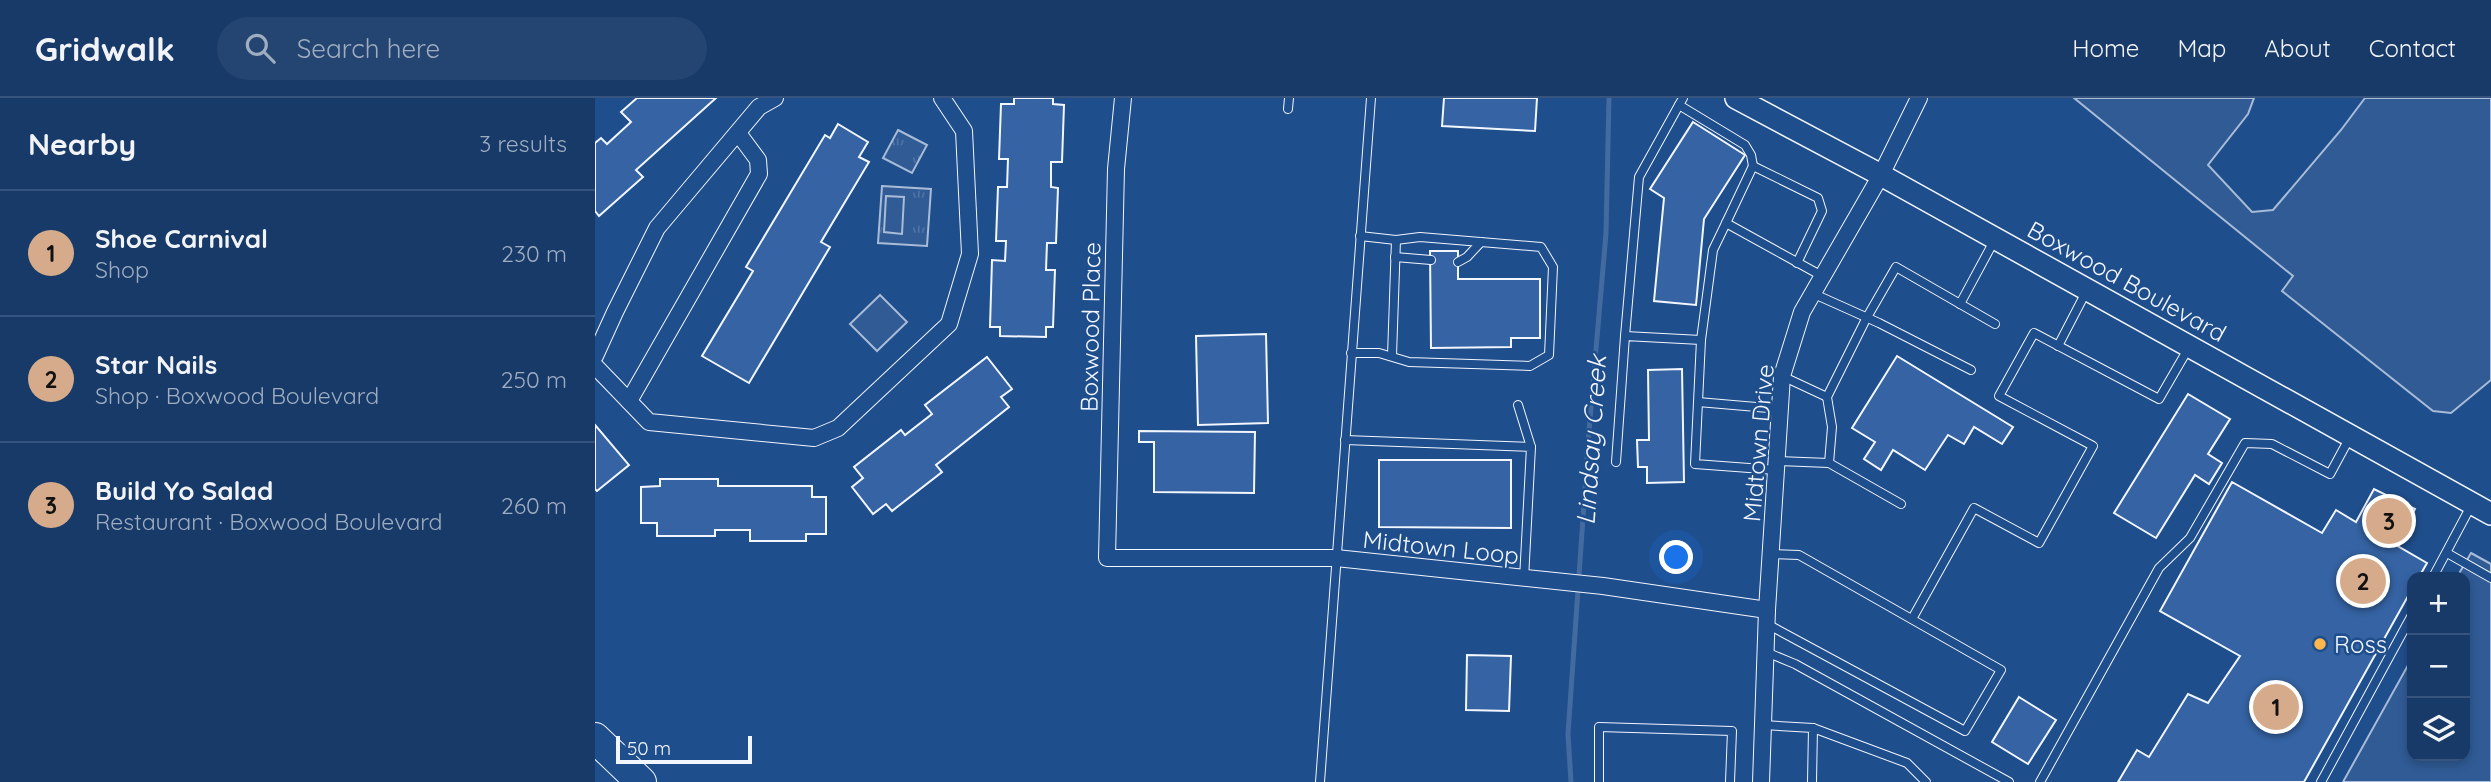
<!DOCTYPE html>
<html lang="en">
<head>
<meta charset="utf-8">
<style>
	body { margin:0; font-family:Quicksand,sans-serif; background:#244571; color:#f1f3f6 }
	.controls { position:absolute; right:21px; bottom:21px; display:grid; overflow:hidden; border-radius:14px; box-shadow:0 4px 10px #0003 }
	.controls button { width:63px; height:63px; display:grid; place-items:center; padding:0; border:0; border-bottom:2px solid #36547d; background:#173a69; color:#f1f3f6; font:35px sans-serif }
	.scale { position:absolute; left:21px; bottom:18px; width:136px; box-sizing:border-box; padding-left:7px; border:4px solid #f2f6ff; border-top:0; font-size:19px; line-height:24px; white-space:nowrap; color:#f2f6ff; -webkit-text-stroke:5px #1f4e8c; paint-order:stroke }
	.you { position:absolute; left:1082px; top:460px; width:24px; height:24px; margin:-18px; border:5px solid #fff; border-radius:50%; background:#1a73e8; box-shadow:0 0 0 10px #1a73e833 }
	.badge { display:grid; place-items:center; width:46px; height:46px; border-radius:50%; background:#d6ab8b; color:#111; font-size:23px; font-weight:700 }
	.pin { position:absolute; translate:-50% -50%; border:4px solid #fff; box-shadow:0 2px 7px #0006 }
	.list { margin:0; padding:0; list-style:none }
	h2 { display:flex; justify-content:space-between; align-items:center; height:91px; margin:0; padding:0 28px; font-size:30px }
	h2 small { font-size:23px; font-weight:400; color:#9eadc0 }
	.list li { display:grid; grid-template-columns:46px 1fr auto; gap:21px; align-items:center; box-sizing:border-box; height:126px; padding:0 28px; border-top:2px solid #36547d }
	.list b { display:block; font-size:26px; white-space:nowrap }
	.list p { margin:0; font-size:23px; white-space:nowrap; color:#9eadc0 }
	.list em { font-size:23px; font-style:normal; color:#9eadc0 }
	.icon { flex:none; width:38px; height:38px; fill:none; stroke:currentColor; stroke-width:2; stroke-linecap:round; stroke-linejoin:round }
	.map { position:relative; flex:none; width:1896px; height:684px; overflow:hidden }
	header { display:flex; align-items:center; gap:42px; box-sizing:border-box; height:98px; padding:0 35px; background:#173a69; border-bottom:2px solid #36547d }
	header strong { font-size:33px }
	nav { display:flex; gap:38px; margin-inline-start:auto; font-size:24px }
	.search { width:490px; height:63px; background:#244571; display:flex; align-items:center; gap:18px; box-sizing:border-box; padding:0 24px; border-radius:38px; color:#9eadc0; font-size:26px }
	main { display:flex }
	aside { flex:1; background:#173a69 }
	.map>svg:first-child { display:block }
</style>
</head>
<body>
<header>
<strong>Gridwalk</strong>
<div class="search"><svg class="icon" aria-label="search" viewBox="0 0 24 24"><circle cx="10" cy="10" r="6"/><path d="M15 15l6 6"/></svg>Search here</div>
<nav><a>Home</a><a>Map</a><a>About</a><a>Contact</a></nav>
</header>
<main>
<aside>
<h2>Nearby<small>3 results</small></h2>
<ul class="list">
<li><span class="badge">1</span><div><b>Shoe Carnival</b><p>Shop</p></div><em>230 m</em></li>
<li><span class="badge">2</span><div><b>Star Nails</b><p>Shop · Boxwood Boulevard</p></div><em>250 m</em></li>
<li><span class="badge">3</span><div><b>Build Yo Salad</b><p>Restaurant · Boxwood Boulevard</p></div><em>260 m</em></li>
</ul>
</aside>
<div class="map">
<svg width="1896" height="684" viewBox="0 0 1896 684">
	<defs>
		<pattern id="grass-tufts" width="24" height="20" patternUnits="userSpaceOnUse" patternTransform="scale(1.75)"><rect width="24" height="20" fill="#305b95"/><path d="M3 7l-1-3M5 7V3M7 7l1-3M15 17l-1-3M17 17v-4M19 17l1-3" fill="none" stroke="#4e73a5"/></pattern>
	</defs>
	<rect width="100%" height="100%" fill="#1f4e8c"/>
	<!-- grass -->
	<g fill="url(#grass-tufts)" stroke="#a8bbd7" stroke-width="2">
		<polygon points="303,32 332,47 317,75 288,60"/>
		<polygon points="287,88 336,91 332,148 283,145"/>
	</g>
	<!-- pitch -->
	<g fill="#305b95" stroke="#a8bbd7" stroke-width="2">
		<polygon points="1479,0 1659,0 1653,16 1613,67 1657,114 1678,112 1746,32 1770,0 1896,0 1896,282 1856,315 1838,313 1687,193 1698,178"/>
		<polygon points="291,98 309,99 307,136 289,134"/>
		<polygon points="285,197 312,224 282,253 255,226"/>
		<polygon points="1876,455 1896,466 1896,684 1748,684 1817,560 1817,658 1870,658 1870,479 1862,479"/>
	</g>
	<g fill="none" stroke-linecap="round" stroke-linejoin="round">
		<!-- stream -->
		<polyline stroke="#446ba0" stroke-width="5" points="976,684 973,636 994,333 1011,135 1014,0"/>
	</g>
	<!-- building -->
	<g fill="#3563a3" stroke="#f2f6ff" stroke-width="2">
		<polygon points="42,0 121,0 41,72 48,79 4,118 0,113 0,45 6,40 12,46 36,24 26,14"/>
		<polygon points="419,0 458,0 458,6 469,7 467,64 456,64 456,89 463,90 461,145 452,145 451,172 460,172 458,229 451,229 451,239 405,238 405,229 395,229 397,162 410,163 411,143 401,143 403,89 412,89 413,61 404,61 406,6 419,6"/>
		<polygon points="849,0 942,0 940,33 847,28"/>
		<polygon points="1098,24 1150,57 1109,121 1101,207 1059,203 1069,100 1055,91"/>
		<polygon points="243,26 273,44 264,59 274,64 226,144 235,149 154,285 107,258 158,173 151,169 230,37 235,40"/>
		<polygon points="835,153 863,153 863,181 945,181 945,240 916,240 916,249 836,250"/>
		<polygon points="671,236 673,325 603,327 601,238"/>
		<polygon points="1302,258 1418,329 1407,346 1379,329 1369,346 1353,337 1330,372 1298,352 1286,372 1269,361 1280,344 1257,330"/>
		<polygon points="392,259 417,291 406,299 414,309 341,367 347,374 297,413 291,406 278,416 257,389 268,380 259,369 306,332 310,337 337,316 330,307"/>
		<polygon points="1087,271 1089,384 1052,385 1052,369 1043,369 1042,342 1054,342 1053,272"/>
		<polygon points="1593,296 1635,321 1613,356 1627,365 1614,386 1600,377 1561,440 1519,415"/>
		<polygon points="0,327 34,367 2,393 0,391"/>
		<polygon points="544,333 660,334 659,395 559,394 559,344 544,344"/>
		<polygon points="784,362 916,362 916,430 784,429"/>
		<polygon points="65,381 123,381 123,388 217,388 217,399 231,399 231,436 211,436 211,443 155,443 155,432 120,432 120,438 62,438 62,425 46,425 46,389 65,388"/>
		<polygon points="1637,384 1727,435 1741,412 1761,424 1779,391 1820,411 1801,447 1832,465 1824,479 1817,479 1817,491 1709,684 1523,684 1542,652 1554,659 1593,596 1613,605 1645,558 1565,513"/>
		<polygon points="872,557 916,558 914,613 871,612"/>
		<polygon points="1424,599 1461,622 1433,666 1397,644"/>
	</g>
	<g fill="none" stroke-linecap="round" stroke-linejoin="round">
		<!-- service casing -->
		<g stroke="#f2f6ff" stroke-width="10">
			<g id="service">
				<polyline points="1088,0 1084,7 1150,47 1156,57 1158,68"/>
				<polyline points="693,11 694,0"/>
				<polyline points="1131,125 1158,68 1223,100 1227,113 1202,165"/>
				<polyline points="800,159 836,162"/>
				<polyline points="863,164 872,159 886,144"/>
				<polyline points="1217,195 1284,225 1376,272"/>
				<polyline points="1365,206 1399,143"/>
				<polyline points="1030,238 1044,79 1084,7"/>
				<polyline points="1463,248 1491,194"/>
				<polyline points="756,255 784,255 814,264 935,268 954,257 958,169 946,149 825,139 801,142 765,138"/>
				<polyline points="797,258 801,142"/>
				<polyline points="1187,278 1232,299"/>
				<polyline points="1103,304 1185,311"/>
				<polyline points="923,307 936,349"/>
				<polyline points="750,342 936,349 929,481"/>
				<polyline points="1182,363 1234,365 1306,406"/>
				<polyline points="1021,364 1030,238 1106,242"/>
				<polyline points="1234,365 1237,329 1232,299 1271,221 1301,169 1400,226"/>
				<polyline points="1181,372 1100,366 1106,242 1118,152 1131,125 1227,178"/>
				<polyline points="1852,455 1896,480"/>
				<polyline points="1838,479 1877,406"/>
				<polyline points="1317,521 1379,410 1444,445 1498,348 1404,298 1439,235 1564,301 1593,251"/>
				<polyline points="1172,526 1370,633 1406,572 1204,457 1176,456"/>
				<polyline points="1171,554 1200,566 1414,684"/>
				<polyline points="1168,627 1218,630 1217,684"/>
				<polyline points="1218,630 1312,665 1331,684"/>
				<polyline points="725,684 776,0"/>
				<polyline points="1004,684 1004,629 1137,633 1135,684"/>
				<polyline points="1445,684 1564,470 1595,440 1650,345 1677,346 1735,376 1755,339"/>
				<polyline points="1726,684 1817,517"/>
			</g>
		</g>
		<!-- minor casing -->
		<g stroke="#f2f6ff" stroke-width="18">
			<g id="minor">
				<polyline points="528,0 521,71 512,460 741,460 1008,488 1172,512"/>
				<polyline points="0,258 20,214 62,130 164,9 180,0"/>
				<polyline points="0,268 54,324 219,340 243,330 354,226 375,156 369,33 347,0"/>
				<polyline points="34,303 164,76 163,62 143,35"/>
				<polyline points="1166,684 1172,512 1187,278 1207,214 1286,77 1324,0"/>
			</g>
		</g>
		<!-- tertiary casing -->
		<g stroke="#f2f6ff" stroke-width="24">
			<polyline id="tertiary" points="1141,0 1286,77 1896,416"/>
		</g>
		<!-- motorway casing -->
		<g stroke="#f2f6ff" stroke-width="32">
			<polyline id="motorway" points="0,640 46,684"/>
		</g>
		<!-- service -->
		<use href="#service" stroke="#1f4e8c" stroke-width="8"/>
		<!-- minor -->
		<use href="#minor" stroke="#1f4e8c" stroke-width="16"/>
		<!-- tertiary -->
		<use href="#tertiary" stroke="#1f4e8c" stroke-width="21"/>
		<!-- motorway -->
		<use href="#motorway" stroke="#1f4e8c" stroke-width="30"/>
	</g>
	<!-- markers -->
	<circle fill="#ffb74d" stroke="#1f4e8c" stroke-width="2.5" cx="1725" cy="546" r="7"/>
	<g text-anchor="middle" dominant-baseline="central" stroke-width="5" stroke-linejoin="round" paint-order="stroke">
		<!-- street labels -->
		<g font-size="24" fill="#f2f6ff" stroke="#1f4e8c">
			<text transform="translate(1532 183) rotate(29)">Boxwood Boulevard</text>
			<text transform="translate(495 229) rotate(-89)">Boxwood Place</text>
			<text transform="translate(1163 345) rotate(-85)">Midtown Drive</text>
			<text transform="translate(846 449) rotate(6)">Midtown Loop</text>
		</g>
		<!-- poi labels -->
		<g font-size="24" fill="#f2f6ff" stroke="#1f4e8c" text-anchor="start">
			<text x="1739" y="546">Ross</text>
		</g>
		<!-- water labels -->
		<g font-size="26" font-style="italic" fill="#f2f6ff" stroke="#1f4e8c">
			<text transform="translate(996 342) rotate(-86)">Lindsay Creek</text>
		</g>
	</g>
</svg>
<div class="controls">
<button>+</button>
<button>−</button>
<button><svg class="icon" aria-label="layers" viewBox="0 0 24 24"><path d="M12 4l9 5-9 5-9-5zM3 14l9 5 9-5"/></svg></button>
</div>
<div class="scale">50 m</div>
<div class="you"></div>
<div class="pin badge" style="left:1681px;top:609px">1</div>
<div class="pin badge" style="left:1768px;top:483px">2</div>
<div class="pin badge" style="left:1794px;top:423px">3</div>
</div>
</main>
</body>
</html>
